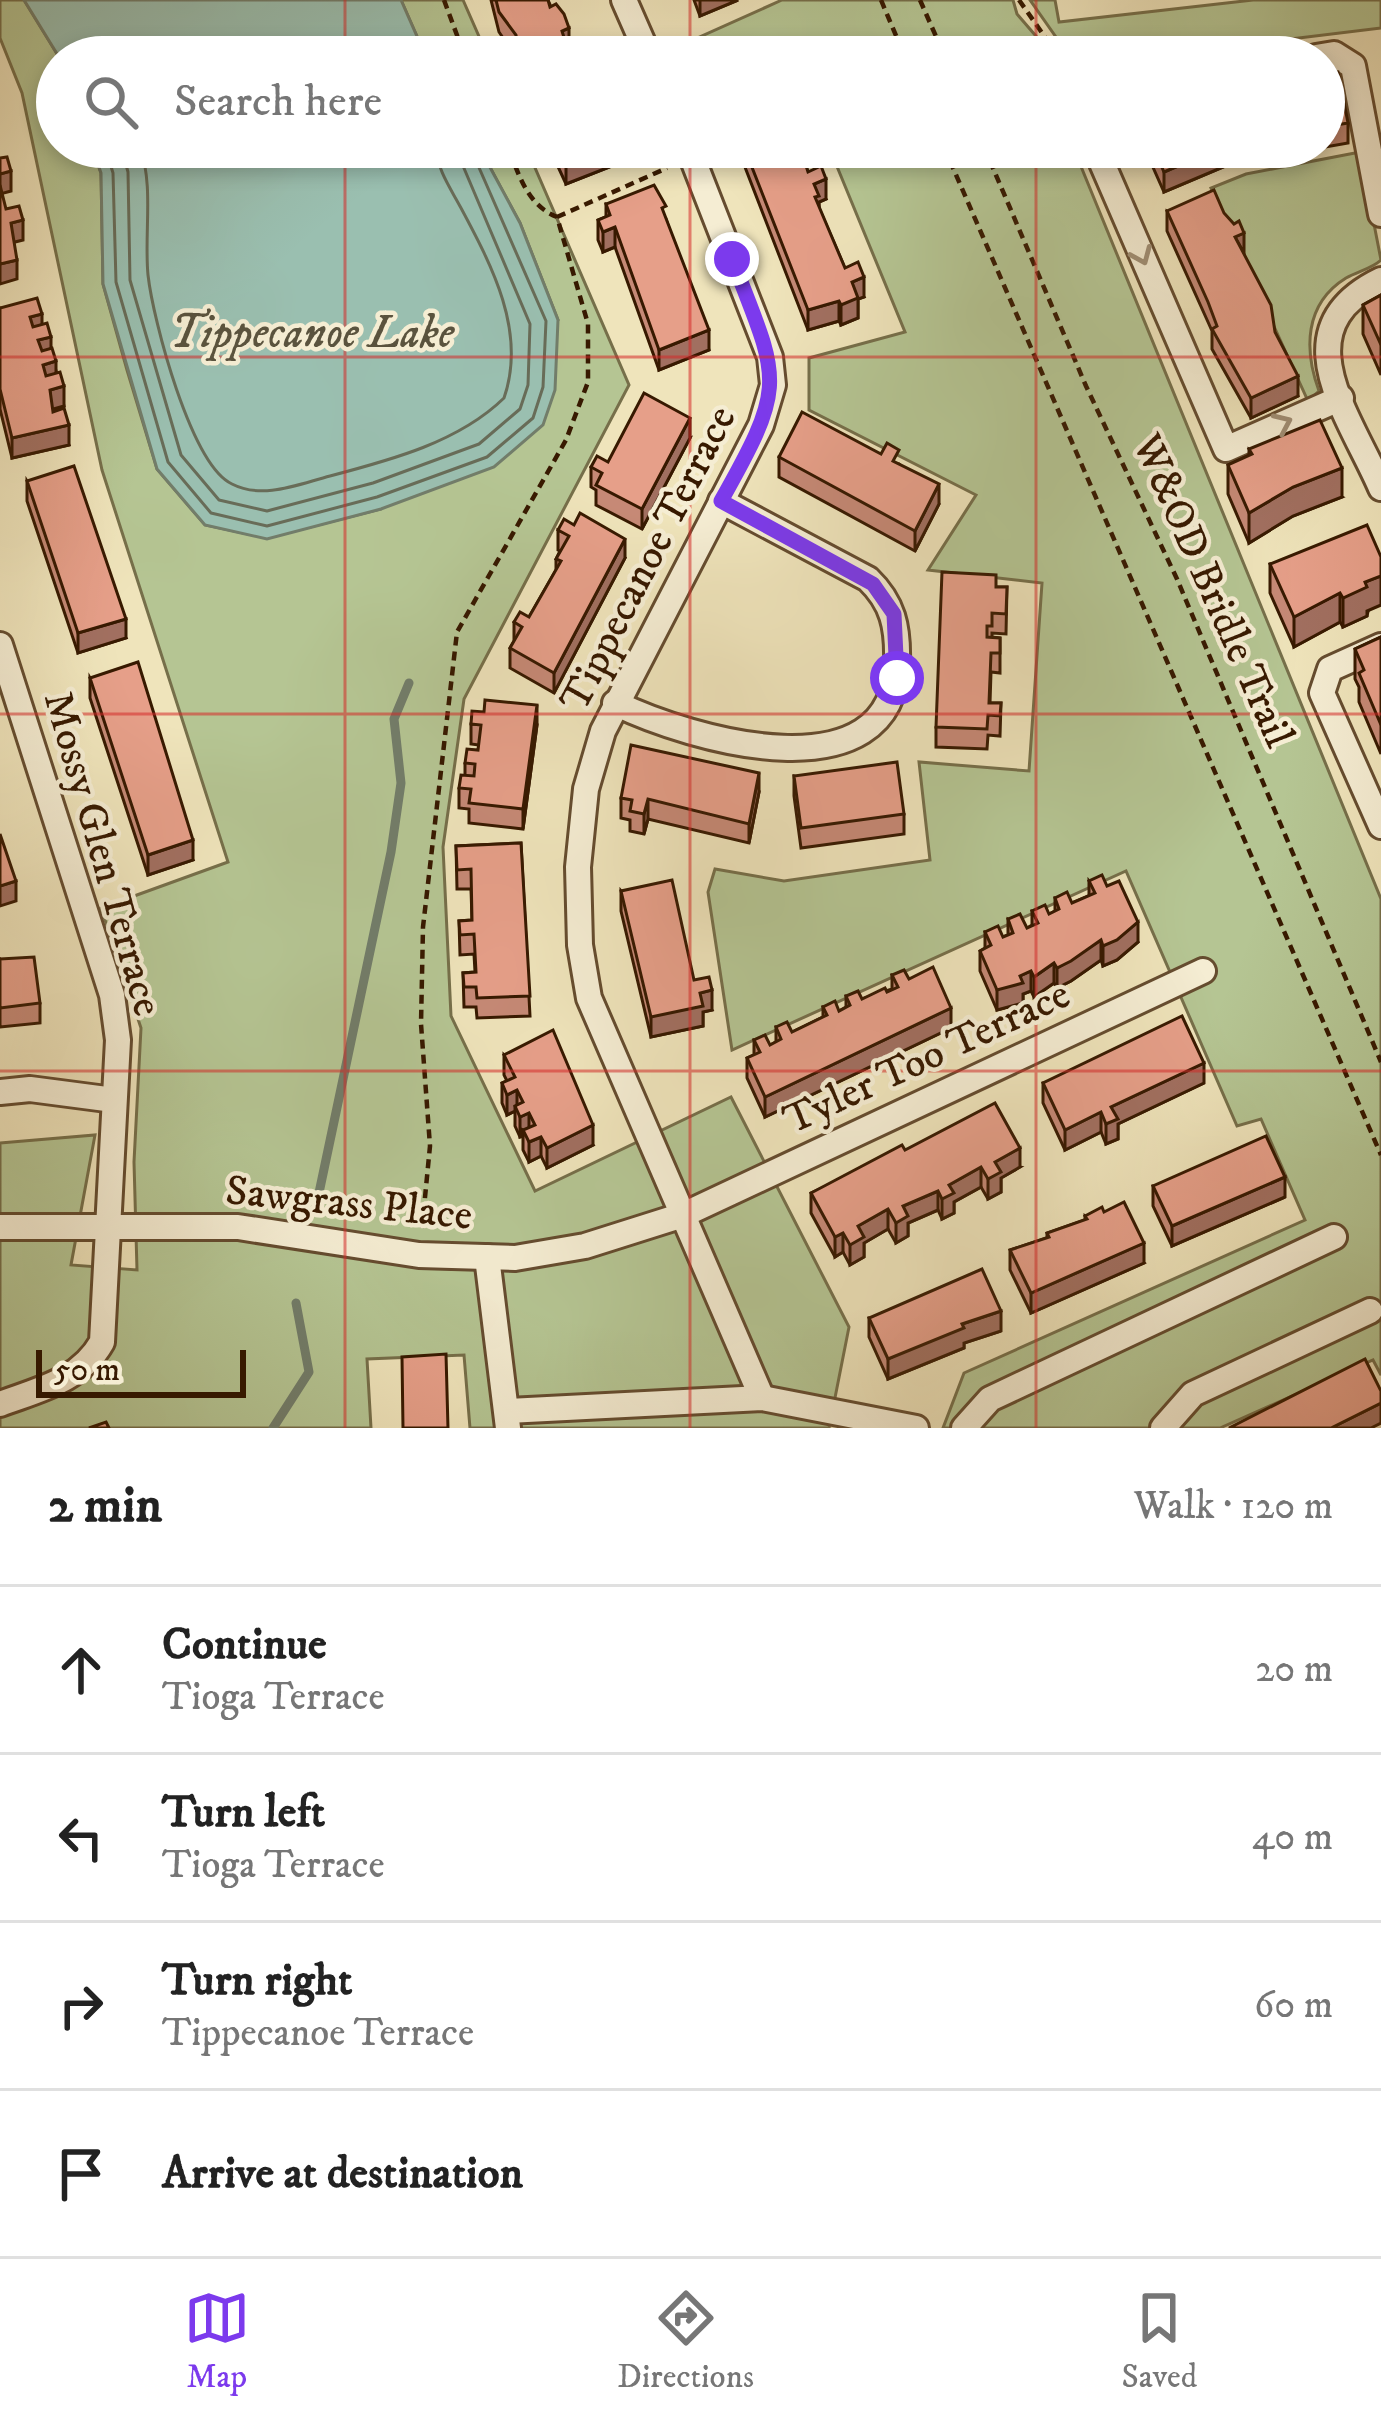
<!DOCTYPE html>
<html lang="en">
<head>
<meta charset="utf-8">
<style>
	body { margin:0; font-family:"IM FELL DW Pica",serif; background:#f6f6f6; color:#222 }
	.scale { position:absolute; left:36px; bottom:30px; width:210px; box-sizing:border-box; padding-left:12px; border:6px solid #371900; border-top:0; font-size:33px; line-height:42px; white-space:nowrap; color:#371900; -webkit-text-stroke:9px #f5edd3; paint-order:stroke }
	.stop { position:absolute; width:36px; height:36px; margin:-27px; border:9px solid #7c3aed; border-radius:50%; background:#fff }
	.stop.end { background:#7c3aed; border-color:#fff; box-shadow:0 3px 12px #0008 }
	.list { margin:0; padding:0; list-style:none }
	h2 { display:flex; justify-content:space-between; align-items:center; height:156px; margin:0; padding:0 48px; font-size:51px }
	h2 small { font-size:39px; font-weight:400; color:#767676 }
	.list li { display:grid; grid-template-columns:78px 1fr auto; gap:36px; align-items:center; box-sizing:border-box; height:168px; padding:0 48px; border-top:3px solid #e0e0e0 }
	.list b { display:block; font-size:45px; white-space:nowrap }
	.list p { margin:0; font-size:39px; white-space:nowrap; color:#767676 }
	.list em { font-size:39px; font-style:normal; color:#767676 }
	.icon { flex:none; width:66px; height:66px; fill:none; stroke:currentColor; stroke-width:2; stroke-linecap:round; stroke-linejoin:round }
	.map { position:relative; flex:none; width:1381px; height:1428px; overflow:hidden }
	.search { position:absolute; background:#fff; box-shadow:0 6px 18px #0003; left:36px; right:36px; top:36px; height:132px; display:flex; align-items:center; gap:30px; box-sizing:border-box; padding:0 42px; border-radius:66px; color:#767676; font-size:45px }
	.sheet { height:828px; background:#fff }
	nav { display:flex; justify-content:space-around; align-items:center; box-sizing:border-box; height:168px; border-top:3px solid #e0e0e0; background:#fff; font-size:33px; color:#767676 }
	nav a { display:grid; justify-items:center; gap:6px }
	nav .on { color:#7c3aed }
	.map>svg:first-child { display:block }
</style>
</head>
<body>
<div class="map">
<svg width="1381" height="1428" viewBox="0 0 1381 1428">
	<rect width="100%" height="100%" fill="#efe4bb"/>
	<filter id="stains"><feTurbulence type="fractalNoise" baseFrequency=".00167" numOctaves="4"/><feColorMatrix values="0 0 0 0 .2 0 0 0 0 .09 0 0 0 0 .02 0 0 0 .5 -.17"/></filter>
	<radialGradient id="worn" r=".72"><stop offset=".6" stop-color="#630" stop-opacity="0"/><stop offset="1" stop-color="#630" stop-opacity=".3"/></radialGradient>
	<!-- green -->
	<g fill="#b5c593" stroke="#766f4a" stroke-width="3">
		<polygon points="0,0 24,0 59,57 57,147 92,147 101,173 103,284 127,370 157,469 205,525 267,538 381,509 558,320 520,223 479,147 526,147 629,385 464,699 443,847 451,1016 535,1191 731,1097 849,1327 829,1428 470,1428 464,1355 367,1359 371,1428 0,1428 0,1143 95,1135 71,1265 137,1270 134,1162 141,1028 101,908 228,862 102,470 22,93 0,38"/>
		<polygon points="401,0 463,0 488,57 426,57"/>
		<polygon points="782,0 1013,0 1017,14 1054,57 666,57 664,53"/>
		<polygon points="1030,0 1055,0 1059,22 1253,0 1381,0 1381,28 1142,57 1070,57"/>
		<polygon points="829,147 1073,147 1381,899 1381,1375 1373,1360 1220,1428 943,1428 964,1373 1305,1220 1261,1119 1237,1126 1126,871 732,1050 708,892 715,869 784,881 930,860 919,762 1029,771 1042,583 928,570 976,495 809,410 809,358 905,332"/>
		<path d="M1360,152L1381,260C1371,269 1358,271 1346,278C1304,304 1304,350 1319,391L1308,401L1211,188L1246,174Z"/>
	</g>
	<!-- water -->
	<g fill="#9abfb0" stroke="#727d6a" stroke-width="3">
		<polygon points="24,0 401,0 426,57 59,57"/>
		<polygon points="92,147 479,147 520,223 558,320 555,390 543,425 494,467 381,509 267,539 205,525 157,469 103,284 101,173"/>
	</g>
	<g fill="none" stroke-linecap="round" stroke-linejoin="round">
		<!-- shore -->
		<g stroke="#686c58" stroke-width="3">
			<polyline points="105,147 113,173 116,282 168,462 211,513 267,526 377,497 487,457 533,418 543,387 546,321 470,147"/>
			<polyline points="121,147 128,172 130,280 181,455 219,500 267,511 373,483 479,444 520,409 528,385 530,324 455,147"/>
			<path d="M140,147C154,187 144,233 148,275C153,320 191,465 232,484C263,500 299,484 330,476C391,460 459,442 504,398C527,332 492,266 461,208C451,189 437,170 436,147"/>
		</g>
		<!-- stream -->
		<g stroke="#727d6a" stroke-width="9">
			<polyline points="316,1207 391,852 401,783 394,719 409,683"/>
			<polyline points="273,1428 309,1372 296,1303"/>
		</g>
		<!-- minor casing -->
		<g stroke="#654c2f" stroke-width="30">
			<g id="minor">
				<polyline points="624,0 649,57"/>
				<polyline points="1316,57 1334,54 1353,66 1381,214"/>
				<polyline points="688,147 770,357 773,385 761,425 603,731 586,789 578,867 580,945 589,998 762,1398"/>
				<polyline points="1103,147 1102,163 1226,449 1341,398"/>
				<path d="M1381,280C1280,329 1349,414 1381,488"/>
				<path d="M0,645L112,995L118,1040L102,1342C80,1381 40,1389 0,1404"/>
				<polyline points="1381,646 1330,669 1322,693 1381,826"/>
				<path d="M615,703C690,740 894,799 897,662C898,627 893,603 868,579L721,501"/>
				<polyline points="0,1092 30,1089 114,1100"/>
				<polyline points="0,1227 238,1227 419,1255 515,1258 585,1246 683,1215 1203,971"/>
				<polyline points="487,1257 508,1428"/>
				<polyline points="507,1411 762,1398 916,1428"/>
				<polyline points="964,1428 990,1399 1334,1237"/>
				<polyline points="1163,1428 1193,1394 1370,1311"/>
			</g>
		</g>
		<!-- path -->
		<g stroke="#371900" stroke-width="4.5" stroke-dasharray="9 6" stroke-linecap="butt">
			<polyline points="444,0 465,57"/>
			<polyline points="881,0 905,57"/>
			<polyline points="920,0 945,57"/>
			<polyline points="1019,0 1059,57"/>
			<polyline points="944,147 1381,1155"/>
			<polyline points="984,147 1086,386 1177,579 1381,1062"/>
			<polyline points="557,217 667,168"/>
			<path d="M422,1228L430,1146L421,1024L423,927L457,632L566,440L588,382V324L557,217C527,205 519,175 508,147"/>
		</g>
		<!-- minor -->
		<use href="#minor" stroke="#f5edd3" stroke-width="24"/>
	</g>
	<!-- wall -->
	<g fill="#c68976" stroke="#371900" stroke-width="3">
		<polygon points="491,0 548,0 569,48 568,49 570,57 516,57 499,32"/>
		<polygon points="694,0 738,0 700,16"/>
		<polygon points="1324,75 1348,123 1348,143 1246,161 1243,147 1324,147"/>
		<polygon points="549,147 612,147 612,166 566,184"/>
		<polygon points="743,147 800,147 808,172 826,199 819,202 819,208 845,268 864,297 858,299 858,318 841,325 839,321 808,330 743,162"/>
		<polygon points="1144,147 1235,147 1235,162 1164,192"/>
		<polygon points="606,204 666,219 709,350 659,370 615,247 603,252 598,240 598,220 606,217"/>
		<polygon points="1167,211 1243,253 1298,396 1251,418 1212,349 1212,331 1208,322 1167,231"/>
		<polygon points="1381,295 1381,375 1363,334 1363,305"/>
		<polygon points="0,308 42,324 51,349 64,406 53,409 69,445 12,458 0,409"/>
		<polygon points="690,438 642,529 596,505 596,490 591,487 591,467"/>
		<polygon points="1249,449 1342,497 1293,516 1249,543 1228,494 1228,465 1249,455"/>
		<polygon points="779,457 899,464 939,504 915,551 779,477"/>
		<polygon points="27,481 126,638 78,653 27,501"/>
		<polygon points="558,530 625,558 554,693 510,668 510,648 514,641 514,622 529,617 556,570 556,559 560,551 558,550"/>
		<polygon points="1381,557 1367,616 1343,627 1340,622 1294,647 1270,593 1270,564"/>
		<polygon points="996,587 1007,587 1006,634 992,633 992,637 1000,638 1000,673 991,672 990,703 1001,703 1000,736 988,735 987,749 936,747 936,727"/>
		<polygon points="1381,637 1381,754 1359,702 1359,687 1355,679 1355,649"/>
		<polygon points="90,678 193,860 148,875 90,698"/>
		<polygon points="471,724 537,725 523,829 469,823 469,809 459,808 459,788 465,775 465,763 478,750 479,745 471,744"/>
		<polygon points="794,776 904,814 904,834 801,848 794,796"/>
		<polygon points="759,792 749,843 648,819 644,834 630,831 630,820 621,818 621,798"/>
		<polygon points="521,843 530,1016 477,1018 476,1007 464,1007 463,973 475,972 474,954 460,955 459,921 472,920 471,889 457,889 456,846"/>
		<polygon points="1089,881 1138,942 1117,960 1103,966 1101,960 1071,981 1057,988 1054,983 1034,997 1031,991 1023,994 1023,1003 997,1010 980,971 980,951 985,948 985,932 1003,937 1008,935 1008,919 1027,928 1032,925 1032,911 1049,914 1055,911 1055,898 1072,903 1089,896"/>
		<polygon points="621,891 694,980 712,1010 703,1012 703,1026 651,1037 621,911"/>
		<polygon points="0,959 40,1003 40,1023 0,1027"/>
		<polygon points="892,975 909,979 951,1028 765,1117 747,1078 747,1058 754,1055 754,1040 770,1045 776,1042 776,1027 792,1032 823,1017 823,1007 839,1011 846,1007 846,996 862,999 892,989"/>
		<polygon points="504,1055 593,1145 547,1168 541,1156 529,1162 523,1150 523,1136 520,1137 515,1126 515,1111 507,1115 502,1103 502,1083 507,1081 504,1075"/>
		<polygon points="1043,1083 1204,1083 1118,1124 1118,1139 1106,1144 1101,1132 1065,1150 1043,1103"/>
		<polygon points="905,1150 1020,1167 1001,1178 1001,1192 988,1199 981,1187 954,1202 954,1213 942,1219 938,1210 908,1223 908,1236 896,1243 888,1229 864,1243 864,1257 850,1265 843,1252 835,1257 811,1213 811,1193"/>
		<polygon points="1153,1186 1285,1197 1172,1246 1153,1206"/>
		<polygon points="1085,1216 1144,1263 1031,1313 1010,1270 1010,1250 1047,1238 1047,1233 1085,1220"/>
		<polygon points="869,1318 1001,1331 964,1343 964,1348 888,1379 869,1337"/>
	</g>
	<!-- shaded-wall -->
	<g fill="#a16f60" stroke="#371900" stroke-width="3">
		<polygon points="700,0 738,0 700,16"/>
		<polygon points="569,28 569,48 562,51 562,31"/>
		<polygon points="612,147 612,166 566,184 566,164"/>
		<polygon points="1222,147 1235,147 1235,162 1164,192 1164,172"/>
		<polygon points="11,171 11,191 0,194 0,174"/>
		<polygon points="826,179 826,199 819,202 819,216 815,217 814,184"/>
		<polygon points="23,220 23,240 11,243 11,223"/>
		<polygon points="615,227 615,247 603,252 603,232"/>
		<polygon points="1244,233 1244,253 1235,237"/>
		<polygon points="17,260 17,279 0,284 0,264"/>
		<polygon points="864,277 864,297 858,299 858,318 841,325 841,305 852,282"/>
		<polygon points="839,301 839,321 808,330 808,310"/>
		<polygon points="42,314 42,333 30,337 30,317"/>
		<polygon points="709,330 709,350 659,370 659,350"/>
		<polygon points="51,337 51,357 38,360 38,340"/>
		<polygon points="56,361 56,381 43,385 43,365"/>
		<polygon points="1298,376 1298,396 1251,418 1251,398"/>
		<polygon points="64,386 64,406 50,410 50,390"/>
		<polygon points="690,418 690,438 642,529 642,509"/>
		<polygon points="69,425 69,445 12,458 12,438"/>
		<polygon points="1342,468 1342,497 1293,516 1249,543 1249,513 1293,487"/>
		<polygon points="939,484 939,504 915,551 915,531"/>
		<polygon points="625,539 625,558 554,693 554,673"/>
		<polygon points="1381,576 1381,605 1367,611 1367,616 1343,627 1343,598 1365,582"/>
		<polygon points="1340,593 1340,622 1294,647 1294,617"/>
		<polygon points="126,619 126,638 78,653 78,633"/>
		<polygon points="537,705 537,725 523,829 523,809"/>
		<polygon points="759,773 759,792 749,843 749,824"/>
		<polygon points="648,799 648,819 644,834 644,814"/>
		<polygon points="193,840 193,860 148,875 148,855"/>
		<polygon points="16,881 16,901 0,906 0,886"/>
		<polygon points="1138,922 1138,942 1117,960 1103,966 1103,946"/>
		<polygon points="1101,940 1101,960 1071,981 1057,988 1057,968"/>
		<polygon points="1054,963 1054,983 1034,997 1034,977"/>
		<polygon points="1031,971 1031,991 1023,994 1023,1003 997,1010 997,990 1020,976"/>
		<polygon points="712,990 712,1010 703,1012 703,1026 651,1037 651,1017 700,993"/>
		<polygon points="951,1008 951,1028 765,1117 765,1097"/>
		<polygon points="1204,1063 1204,1083 1118,1124 1118,1139 1106,1144 1106,1124 1111,1107"/>
		<polygon points="517,1090 517,1110 515,1106 515,1111 507,1115 507,1095"/>
		<polygon points="1101,1112 1101,1132 1065,1150 1065,1130"/>
		<polygon points="529,1113 529,1133 523,1130 523,1136 520,1137 520,1117"/>
		<polygon points="593,1125 593,1145 547,1168 547,1148"/>
		<polygon points="541,1137 541,1156 529,1162 529,1142"/>
		<polygon points="1020,1148 1020,1167 1001,1178 1001,1192 988,1199 988,1179 995,1162"/>
		<polygon points="981,1167 981,1187 954,1202 954,1213 942,1219 942,1199 949,1185"/>
		<polygon points="1285,1177 1285,1197 1172,1246 1172,1226"/>
		<polygon points="938,1191 938,1210 908,1223 908,1236 896,1243 896,1223 903,1206"/>
		<polygon points="888,1209 888,1229 864,1243 864,1257 850,1265 850,1245 858,1226"/>
		<polygon points="843,1233 843,1252 835,1257 835,1237"/>
		<polygon points="1144,1243 1144,1263 1031,1313 1031,1293"/>
		<polygon points="1001,1311 1001,1331 964,1343 964,1348 888,1379 888,1359 962,1324"/>
		<polygon points="1381,1403 1381,1423 1371,1428 1331,1428"/>
	</g>
	<!-- building -->
	<g fill="#e69f89" stroke="#371900" stroke-width="3">
		<polygon points="496,0 548,0 550,7 556,4 564,14 569,28 562,31 570,57 519,57 516,35 499,12"/>
		<polygon points="1338,72 1348,123 1324,127 1324,75"/>
		<polygon points="558,147 611,147 566,164"/>
		<polygon points="744,147 800,147 808,172 821,166 826,179 814,184 819,196 815,197 845,268 858,262 864,277 852,282 858,298 841,305 839,301 808,310"/>
		<polygon points="1153,147 1222,147 1164,172"/>
		<polygon points="7,157 11,171 0,174 0,158"/>
		<polygon points="0,185 6,209 19,206 23,220 11,223 17,260 0,264"/>
		<polygon points="654,185 666,206 662,208 709,330 659,350 615,227 603,232 598,220 610,215 606,204"/>
		<polygon points="1214,190 1224,213 1234,224 1239,221 1244,233 1235,237 1271,305 1275,332 1298,376 1251,398 1212,329 1217,326 1208,302 1167,211"/>
		<polygon points="1381,295 1381,345 1363,305"/>
		<polygon points="37,298 42,314 30,317 33,327 47,323 51,337 38,340 42,351 52,348 56,361 43,365 46,376 60,372 64,386 50,390 53,412 64,408 69,425 12,438 0,389 0,308"/>
		<polygon points="644,393 690,418 642,509 596,485 602,473 591,467 597,456 608,462"/>
		<polygon points="802,412 881,454 887,443 899,450 893,461 939,484 915,531 779,457"/>
		<polygon points="1320,420 1342,468 1293,487 1249,513 1228,465 1252,454 1249,449"/>
		<polygon points="74,466 126,619 78,633 27,481"/>
		<polygon points="580,513 625,539 554,673 510,648 522,627 514,622 520,612 529,617 561,561 556,559 569,536 558,530 564,519 574,525"/>
		<polygon points="1367,525 1381,557 1381,576 1365,582 1367,587 1343,598 1340,593 1294,617 1270,564"/>
		<polygon points="942,572 996,575 996,587 1007,587 1006,614 992,613 992,626 987,626 987,637 1000,638 1000,653 991,653 989,703 1001,703 1000,716 988,715 987,729 936,727"/>
		<polygon points="1381,637 1381,725 1359,673 1364,670 1355,649"/>
		<polygon points="138,662 193,840 148,855 90,678"/>
		<polygon points="485,700 537,705 523,809 469,803 471,789 459,788 461,775 474,776 475,764 465,763 467,749 478,750 481,725 471,724 472,711 484,712"/>
		<polygon points="631,745 759,773 749,824 648,799 644,814 630,811 632,800 621,798"/>
		<polygon points="897,762 904,814 801,828 794,776"/>
		<polygon points="0,834 16,881 0,886"/>
		<polygon points="521,843 530,996 477,998 476,987 464,987 463,973 476,972 474,934 460,935 459,921 472,920 471,869 457,870 456,846"/>
		<polygon points="1102,875 1107,886 1119,881 1138,922 1117,940 1103,946 1101,940 1071,961 1057,968 1054,963 1034,977 1031,971 1020,976 1023,983 997,990 980,951 991,945 985,932 998,926 1003,937 1013,933 1008,919 1020,914 1027,928 1038,923 1032,911 1045,905 1049,914 1059,909 1055,898 1067,892 1072,903 1095,893 1089,881"/>
		<polygon points="672,880 694,980 709,977 712,990 700,993 703,1006 651,1017 621,891"/>
		<polygon points="34,957 40,1003 0,1008 0,959"/>
		<polygon points="933,967 951,1008 765,1097 747,1058 760,1052 754,1040 765,1035 770,1045 781,1039 776,1027 787,1022 792,1032 827,1015 823,1007 835,1001 839,1011 850,1005 846,996 858,991 862,999 885,988 887,992 898,987 892,975 904,970 909,979"/>
		<polygon points="1182,1016 1204,1063 1111,1107 1118,1119 1106,1124 1101,1112 1065,1130 1043,1083"/>
		<polygon points="553,1030 593,1125 547,1148 541,1137 529,1142 523,1130 535,1125 529,1113 520,1117 515,1106 523,1102 517,1090 507,1095 502,1083 515,1077 504,1055"/>
		<polygon points="995,1103 1020,1148 995,1162 1001,1172 988,1179 981,1167 949,1185 954,1193 942,1199 938,1191 903,1206 908,1216 896,1223 888,1209 858,1226 864,1237 850,1245 843,1233 835,1237 811,1193 902,1145 905,1150"/>
		<polygon points="1266,1136 1285,1177 1172,1226 1153,1186"/>
		<polygon points="1124,1202 1144,1243 1031,1293 1010,1250 1049,1237 1047,1233 1087,1219 1085,1216 1102,1207 1104,1212"/>
		<polygon points="982,1269 1001,1311 962,1324 964,1328 888,1359 869,1318"/>
		<polygon points="446,1354 448,1428 403,1428 402,1357"/>
		<polygon points="1365,1359 1381,1391 1381,1403 1331,1428 1229,1428"/>
		<polygon points="106,1422 109,1428 89,1428"/>
	</g>
	<!-- one-way arrows -->
	<defs><path id="oneway-chevron" d="M-2-3.5L2.5 0L-2 3.5" fill="none" stroke-width="1.6" stroke-linecap="round" stroke-linejoin="round" transform="scale(3)"/></defs>
	<g stroke="#a08e74">
		<use href="#oneway-chevron" transform="translate(1142 256) rotate(67)"/>
		<use href="#oneway-chevron" transform="translate(1283 423) rotate(-24)"/>
	</g>
	<g fill="none" stroke-linecap="round" stroke-linejoin="round">
		<!-- route -->
		<path stroke="#7c3aed" stroke-width="15" d="M732,259C780,382 788,382 721,501L873,584L894,614L897,678"/>
	</g>
	<!-- grid -->
	<path fill="none" stroke="#d62828" stroke-width="3" stroke-opacity="0.55" d="M345,0V57M690,0V57M1036,0V57M345,147V1428M690,147V1428M1036,147V1428M0,357H1381M0,714H1381M0,1071H1381"/>
	<g text-anchor="middle" dominant-baseline="central" stroke-width="9" stroke-linejoin="round" paint-order="stroke">
		<!-- street labels -->
		<g font-size="42" fill="#371900" stroke="#f5edd3">
			<text transform="translate(649 559) rotate(-63)">Tippecanoe Terrace</text>
			<text transform="translate(1212 591) rotate(66)">W&amp;OD Bridle Trail</text>
			<text transform="translate(102 854) rotate(74)">Mossy Glen Terrace</text>
			<text transform="translate(927 1058) rotate(-25)">Tyler Too Terrace</text>
			<text transform="translate(349 1204) rotate(6)">Sawgrass Place</text>
		</g>
		<!-- water labels -->
		<g font-size="45" font-style="italic" fill="#5a533e" stroke="#f5edd3">
			<text x="312" y="334">Tippecanoe Lake</text>
		</g>
	</g>
	<rect width="100%" height="100%" filter="url(#stains)"/>
	<rect width="100%" height="100%" fill="url(#worn)"/>
</svg>
<div class="scale">50 m</div>
<div class="stop" style="left:897px;top:678px"></div>
<div class="stop end" style="left:732px;top:259px"></div>
<div class="search"><svg class="icon" aria-label="search" viewBox="0 0 24 24"><circle cx="10" cy="10" r="6"/><path d="M15 15l6 6"/></svg>Search here</div>
</div>
<section class="sheet">
<h2>2 min<small>Walk · 120 m</small></h2>
<ul class="list">
<li><svg class="icon" aria-label="ahead" viewBox="0 0 24 24"><path d="M12 20V5M6 11l6-6 6 6"/></svg><div><b>Continue</b><p>Tioga Terrace</p></div><em>20 m</em></li>
<li><svg class="icon" aria-label="left" viewBox="0 0 24 24"><path d="M17 20v-9H6M10 6l-5 5 5 5"/></svg><div><b>Turn left</b><p>Tioga Terrace</p></div><em>40 m</em></li>
<li><svg class="icon" aria-label="right" viewBox="0 0 24 24"><path d="M7 20v-9h11M14 6l5 5-5 5"/></svg><div><b>Turn right</b><p>Tippecanoe Terrace</p></div><em>60 m</em></li>
<li><svg class="icon" aria-label="arrive" viewBox="0 0 24 24"><path d="M6 21V4h12l-3 4 3 4H6"/></svg><div><b>Arrive at destination</b></div></li>
</ul>
</section>
<nav>
<a class="on"><svg class="icon" aria-label="map" viewBox="0 0 24 24"><path d="M3 6l6-2 6 2 6-2v14l-6 2-6-2-6 2zM9 4v14M15 6v14"/></svg>Map</a>
<a><svg class="icon" aria-label="directions" viewBox="0 0 24 24"><path d="M12 3l9 9-9 9-9-9zM9 14v-3h6M13 9l2 2-2 2"/></svg>Directions</a>
<a><svg class="icon" aria-label="saved" viewBox="0 0 24 24"><path d="M7 4h10v16l-5-4-5 4z"/></svg>Saved</a>
</nav>
</body>
</html>
